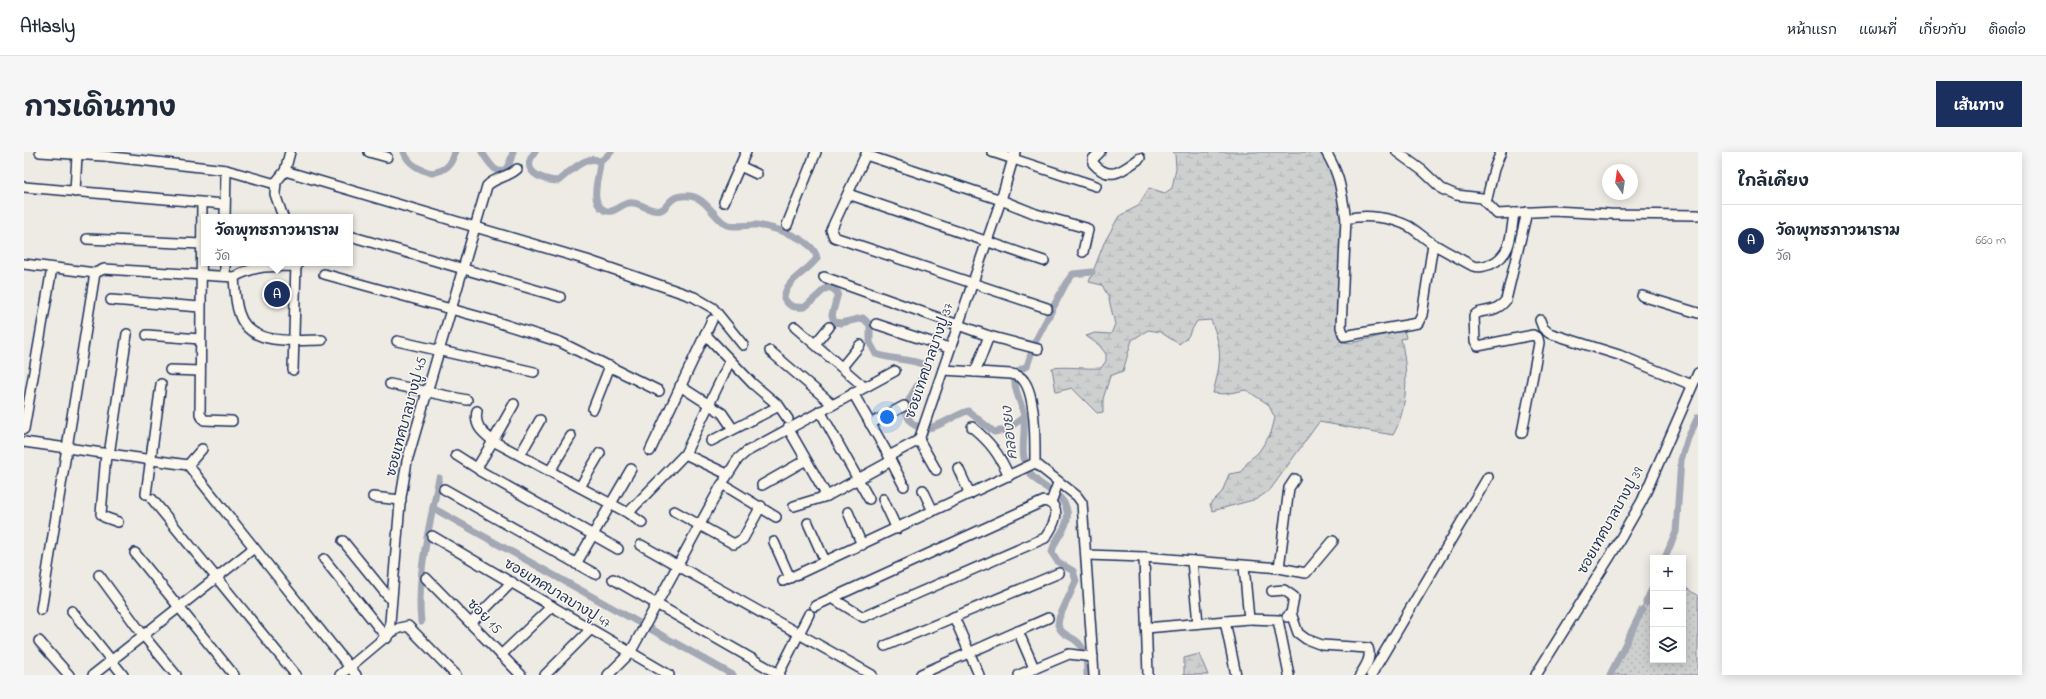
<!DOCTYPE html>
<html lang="th">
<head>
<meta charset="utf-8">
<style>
	body { margin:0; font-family:"Indie Flower","Playpen Sans Thai",sans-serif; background:#f6f6f7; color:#1f2937 }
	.controls { position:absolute; right:12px; bottom:12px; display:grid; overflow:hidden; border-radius:0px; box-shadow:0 2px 10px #0003 }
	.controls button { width:36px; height:36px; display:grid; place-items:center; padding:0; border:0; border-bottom:1px solid #e0e1e3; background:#fff; color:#1f2937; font:20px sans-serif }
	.compass { position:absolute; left:1578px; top:12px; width:36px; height:36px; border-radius:50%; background:#fff; box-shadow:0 2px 10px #0003; rotate:347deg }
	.you { position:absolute; left:863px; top:265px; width:14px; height:14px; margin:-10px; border:3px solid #fff; border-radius:50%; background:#1a73e8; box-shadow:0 0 0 6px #1a73e833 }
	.badge { display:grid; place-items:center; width:26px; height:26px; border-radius:50%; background:#1b2f5e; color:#fff; font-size:13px; font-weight:700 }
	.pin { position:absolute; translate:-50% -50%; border:2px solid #fff; box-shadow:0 1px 4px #0006 }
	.popup { position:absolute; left:177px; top:62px; width:152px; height:52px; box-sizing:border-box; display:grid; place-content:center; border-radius:0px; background:#fff; filter:drop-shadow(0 1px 3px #0005); font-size:13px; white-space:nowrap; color:#747a83 }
	.popup b { font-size:15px; color:#1f2937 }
	.popup::after { content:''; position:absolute; left:50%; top:100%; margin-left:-8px; border:8px solid transparent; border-top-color:#fff }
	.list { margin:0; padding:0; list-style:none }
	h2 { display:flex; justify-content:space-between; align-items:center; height:52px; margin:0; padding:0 16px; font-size:17px }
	h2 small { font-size:13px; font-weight:400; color:#747a83 }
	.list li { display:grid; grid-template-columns:26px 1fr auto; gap:12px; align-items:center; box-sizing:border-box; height:72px; padding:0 16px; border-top:1px solid #e0e1e3 }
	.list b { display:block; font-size:15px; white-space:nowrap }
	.list p { margin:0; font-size:13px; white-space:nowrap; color:#747a83 }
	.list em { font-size:13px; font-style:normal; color:#747a83 }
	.icon { flex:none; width:22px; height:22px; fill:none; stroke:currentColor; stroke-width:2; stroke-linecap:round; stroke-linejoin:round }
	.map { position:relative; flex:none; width:1674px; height:523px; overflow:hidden; border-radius:0px }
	header { display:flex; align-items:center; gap:24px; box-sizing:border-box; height:56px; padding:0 20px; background:#fff; border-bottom:1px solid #e0e1e3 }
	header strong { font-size:19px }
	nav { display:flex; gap:22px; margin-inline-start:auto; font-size:14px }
	.intro { display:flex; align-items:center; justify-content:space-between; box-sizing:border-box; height:96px; padding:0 24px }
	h1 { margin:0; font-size:28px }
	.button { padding:10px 18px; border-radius:0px; background:#1b2f5e; color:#fff; font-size:14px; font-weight:700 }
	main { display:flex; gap:24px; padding:0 24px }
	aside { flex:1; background:#fff; border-radius:0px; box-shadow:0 2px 10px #0003 }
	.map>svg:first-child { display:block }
</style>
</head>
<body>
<header>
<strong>Atlasly</strong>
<nav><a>หน้าแรก</a><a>แผนที่</a><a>เกี่ยวกับ</a><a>ติดต่อ</a></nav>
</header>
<div class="intro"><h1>การเดินทาง</h1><a class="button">เส้นทาง</a></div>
<main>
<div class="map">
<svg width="1674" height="523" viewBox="0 0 1674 523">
	<defs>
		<pattern id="grass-dots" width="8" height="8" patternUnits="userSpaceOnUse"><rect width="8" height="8" fill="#cecfcf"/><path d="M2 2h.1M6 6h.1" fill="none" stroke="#b0b2b4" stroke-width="1.8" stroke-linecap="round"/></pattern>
		<pattern id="wetland-marsh" width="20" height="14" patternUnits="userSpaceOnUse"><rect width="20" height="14" fill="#cecfcf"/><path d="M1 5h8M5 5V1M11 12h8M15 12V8" fill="none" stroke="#b0b2b4"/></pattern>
	</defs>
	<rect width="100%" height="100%" fill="#eeebe4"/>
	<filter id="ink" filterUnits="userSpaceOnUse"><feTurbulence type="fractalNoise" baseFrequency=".025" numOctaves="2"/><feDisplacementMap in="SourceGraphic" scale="8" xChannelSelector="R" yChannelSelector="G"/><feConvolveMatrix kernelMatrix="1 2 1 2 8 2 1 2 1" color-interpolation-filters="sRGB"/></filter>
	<g filter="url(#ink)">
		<!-- grass -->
		<polygon fill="url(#grass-dots)" stroke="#747f96" points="1629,432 1629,508 1659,508 1659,434 1674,444 1674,523 1586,523"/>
		<!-- wetland -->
		<g fill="url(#wetland-marsh)" stroke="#747f96">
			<path d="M1148,0H1298L1311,23L1318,79L1312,167L1313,182L1317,190L1328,191L1380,178L1382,186L1377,187C1384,217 1385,255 1369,283L1295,270L1246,338L1233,347L1188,359L1186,352L1198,340L1205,322L1217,320L1225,308L1234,301L1247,281L1251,266L1244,252L1222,238L1200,242L1189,241C1197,209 1199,199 1187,168L1173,169L1163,186L1155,192L1136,180L1124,178L1108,188L1099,219L1086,224L1079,247V260L1073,261L1048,236L1032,240L1028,216C1044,214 1060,217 1077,216L1082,209V202L1075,193L1062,184L1071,181L1087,182L1091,172L1084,144L1078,133L1065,130L1080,91L1095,64L1114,54L1125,36L1141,41L1148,36L1152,16L1151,2Z"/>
			<polygon points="1175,502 1184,523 1160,523 1160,506"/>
		</g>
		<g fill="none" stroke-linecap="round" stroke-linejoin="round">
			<!-- canal -->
			<g stroke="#a3a8b4" stroke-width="7">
				<path d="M380,0C384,12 396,18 408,21C422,18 427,14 431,0"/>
				<path d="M458,0C470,20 481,31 489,0"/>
				<path d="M511,0C495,19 517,28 534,29C544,21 565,0 576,10C576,24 564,49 580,58C590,63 596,52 605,51C616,49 625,61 637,58C644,55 645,47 653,45C679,38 685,60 700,71C709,77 723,72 733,73C751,76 789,86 793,106C783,121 763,126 760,146C765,155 770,156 781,155L802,136H808L814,141L808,163L810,170L817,171L839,166L846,173V191L852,202C868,208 885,206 901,213C902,233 869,252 889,272C893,275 899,277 904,276C918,274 930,263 944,259L970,280L982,278L1000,265"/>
				<polyline points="576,10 587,0"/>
				<polyline points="409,356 709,523"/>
				<polyline points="1641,406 1652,380 1657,308 1664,286 1674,265"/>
				<polyline points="1622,450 1629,435"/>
				<path d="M397,470C392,422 406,374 415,326"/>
				<path d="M1063,523C1063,510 1062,495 1051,488C1044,483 1037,482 1034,473L1035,466L1052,429L1049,419L1034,410L1028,401C1029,386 1046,377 1043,359C1040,340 1016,337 1006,321C994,303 1002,285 1000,265C999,252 989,239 991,226C992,219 997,217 1003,214L1011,190L1042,131L1049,122L1068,120"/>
				<polyline points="1586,523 1618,458"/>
			</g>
			<!-- minor casing -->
			<g stroke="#1b2f5e" stroke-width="12">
				<g id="minor">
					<polyline points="16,0 80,4 202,18 248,31 252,30 261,19 266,0"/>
					<polyline points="345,0 363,5"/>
					<polyline points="843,0 807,78 810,85 1023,156"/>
					<polyline points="968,0 1072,34"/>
					<path d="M1076,0L1069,7V11C1086,31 1099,18 1116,6"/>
					<path d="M1302,0C1317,25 1317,39 1322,67"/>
					<polyline points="1373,0 1399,19 1418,37 1432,43 1458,46 1473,62 1529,59 1586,62 1674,63"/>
					<polyline points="842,3 977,48 1012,62 1062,76 1064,78 1059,100"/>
					<polyline points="716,14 733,22"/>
					<polyline points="261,19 563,108 670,145 689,156 719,193"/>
					<polyline points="252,30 251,42 259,65"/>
					<polyline points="0,35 200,52"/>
					<polyline points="51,40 53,3"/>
					<polyline points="824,42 1020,109"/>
					<polyline points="700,50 722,0"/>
					<polyline points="178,51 176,262 180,268 208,269"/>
					<polyline points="1462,51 1470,17 1477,0"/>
					<polyline points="201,65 202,18"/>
					<polyline points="763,73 792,0"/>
					<polyline points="326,84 536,145"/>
					<polyline points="63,87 178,92"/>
					<path d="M1409,92L1398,163L1394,171L1320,184L1317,175L1322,67C1341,62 1368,65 1386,75C1394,80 1402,88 1411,93C1423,100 1436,107 1449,114C1456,116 1461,114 1467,112C1488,103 1487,81 1490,61"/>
					<polyline points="201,111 201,124"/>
					<polyline points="0,112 71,121"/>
					<polyline points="300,122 463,167 536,190 635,239"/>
					<path d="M210,125C211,137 211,150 215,161C225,195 271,188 298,188"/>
					<polyline points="800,125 965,184 1014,197"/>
					<polyline points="1618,144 1674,161"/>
					<polyline points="87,148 176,155"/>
					<polyline points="1516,168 1519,176 1525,181 1595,203 1668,233"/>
					<polyline points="852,172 925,196"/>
					<polyline points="771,175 840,235"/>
					<polyline points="681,182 729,232 755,254 764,267"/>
					<polyline points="123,183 176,187"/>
					<polyline points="373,189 510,220"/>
					<polyline points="791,192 805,175"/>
					<polyline points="746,199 808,252"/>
					<polyline points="818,215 836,193"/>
					<polyline points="146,218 176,219"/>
					<polyline points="269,218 272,111"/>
					<path d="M919,218L987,222C992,223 997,224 1000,229C1012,245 1011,291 1011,311L1053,344L1058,351L1070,523"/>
					<polyline points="951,220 965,184"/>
					<polyline points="366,232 443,248"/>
					<polyline points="656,234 698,261 709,277"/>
					<polyline points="829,241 865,304"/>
					<polyline points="569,257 586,214"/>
					<path d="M453,259C450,274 458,280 469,289L490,252"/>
					<polyline points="796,259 845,347"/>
					<polyline points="846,272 880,254"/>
					<path d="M948,275C967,291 975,302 985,324"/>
					<polyline points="764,276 803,344"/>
					<polyline points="0,277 28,116"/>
					<path d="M1498,281L1515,191L1514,186L1509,183L1454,194L1451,189L1450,164C1455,156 1471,163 1482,148L1503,60"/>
					<polyline points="895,288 912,318"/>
					<polyline points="687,289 755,254"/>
					<polyline points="0,290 164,313 332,523"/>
					<polyline points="626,299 688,168"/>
					<polyline points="82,302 77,362 80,365 94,370"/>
					<polyline points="661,302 706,209"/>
					<polyline points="85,303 103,182"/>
					<polyline points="432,303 454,317"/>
					<polyline points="496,303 516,268"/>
					<polyline points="867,309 880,334"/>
					<polyline points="164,313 178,297"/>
					<polyline points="934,316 946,342"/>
					<polyline points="526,319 547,284"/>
					<polyline points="701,327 714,307 722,300 871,219"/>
					<polyline points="738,333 782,308"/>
					<polyline points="556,335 576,301"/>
					<polyline points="420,337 571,422"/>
					<polyline points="899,338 909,359"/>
					<polyline points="122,342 137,232"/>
					<polyline points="349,345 377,348"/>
					<polyline points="128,347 272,523"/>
					<polyline points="859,347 873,377"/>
					<polyline points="1027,350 1034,331"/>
					<polyline points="770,354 803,344 867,309 865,304 895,288 977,48 991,0"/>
					<polyline points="650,359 710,392 719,387 737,354"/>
					<polyline points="824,360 838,393"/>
					<polyline points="604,361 618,371"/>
					<polyline points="784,371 801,409"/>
					<polyline points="408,384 645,523"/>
					<polyline points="319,389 367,448"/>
					<polyline points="750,390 766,426"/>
					<polyline points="617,393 848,523"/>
					<polyline points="594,397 456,319 454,314 469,289 604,361 661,302 703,322"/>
					<polyline points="111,401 210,523"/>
					<polyline points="1063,403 1120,405 1255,416 1282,421 1309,389"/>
					<polyline points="1120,405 1124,523"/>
					<polyline points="300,407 363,486"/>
					<polyline points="1168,409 1174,471"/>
					<polyline points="552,412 607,317"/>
					<polyline points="1220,414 1225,467 1254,468 1265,523"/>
					<polyline points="1255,416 1265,336 1271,327"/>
					<polyline points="75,423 119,483 152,523"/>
					<polyline points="402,426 497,523"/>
					<polyline points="589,427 756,523"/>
					<polyline points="759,429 1011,311"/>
					<polyline points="1248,439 1260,438 1270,445 1267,461 1263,465"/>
					<path d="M791,454L808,446L1020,349C1041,353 1029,375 1021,386L839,465L808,446"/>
					<path d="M17,458L71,121L80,117L210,125C234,112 247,115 273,114"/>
					<polyline points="48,459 99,523"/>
					<path d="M1267,461L1274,481L1282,487L1298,493L1344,496C1348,506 1341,515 1336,523"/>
					<polyline points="930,465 955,523"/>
					<polyline points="1201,469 1212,523"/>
					<polyline points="447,471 488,430"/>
					<polyline points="1122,476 1225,467"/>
					<polyline points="994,479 1010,516"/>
					<polyline points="365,482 375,476 384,474 432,523"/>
					<polyline points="15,489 45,523"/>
					<polyline points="861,494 1035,421"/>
					<polyline points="477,503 528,454"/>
					<polyline points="897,522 1024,466"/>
					<polyline points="69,523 230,396"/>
					<path d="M316,523L365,482L376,351L383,309L463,34C471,25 483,26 493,17"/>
					<polyline points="521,523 566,478"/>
					<polyline points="584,523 606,501 698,332 752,365"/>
					<polyline points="754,523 785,462"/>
					<polyline points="995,523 1045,502 1069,505"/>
					<polyline points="1347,523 1464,325"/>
					<polyline points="1512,523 1590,398 1618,349 1674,221"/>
				</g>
			</g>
			<!-- minor -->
			<use href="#minor" stroke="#fbf7ec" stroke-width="9"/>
		</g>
	</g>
	<g text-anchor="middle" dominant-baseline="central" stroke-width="3" stroke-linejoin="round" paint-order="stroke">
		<!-- street labels -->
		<g font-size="14" fill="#1b2f5e" stroke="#fbf7ec">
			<text transform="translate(906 209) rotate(-71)">ซอยเทศบาลบางปู 37</text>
			<text transform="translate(383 265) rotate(-75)">ซอยเทศบาลบางปู 45</text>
			<text transform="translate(1587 369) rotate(-61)">ซอยเทศบาลบางปู 39</text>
			<text transform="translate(533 442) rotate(31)">ซอยเทศบาลบางปู 47</text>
			<text transform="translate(460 465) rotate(46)">ซอย 15</text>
		</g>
		<!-- water labels -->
		<g font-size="15" font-style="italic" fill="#445378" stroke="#fbf7ec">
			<text transform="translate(986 281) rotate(-96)">คลองยง</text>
		</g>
	</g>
</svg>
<div class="controls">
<button>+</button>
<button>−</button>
<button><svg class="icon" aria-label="layers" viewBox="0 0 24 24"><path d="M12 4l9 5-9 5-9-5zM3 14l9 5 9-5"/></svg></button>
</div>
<svg class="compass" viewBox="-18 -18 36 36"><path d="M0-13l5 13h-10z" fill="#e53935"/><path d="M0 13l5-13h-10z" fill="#747a83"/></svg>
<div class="you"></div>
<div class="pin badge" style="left:253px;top:142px">A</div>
<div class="popup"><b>วัดพุทธภาวนาราม</b>วัด</div>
</div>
<aside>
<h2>ใกล้เคียง<small></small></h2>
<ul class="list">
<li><span class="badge">A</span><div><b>วัดพุทธภาวนาราม</b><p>วัด</p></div><em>660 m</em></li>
</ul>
</aside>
</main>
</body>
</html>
